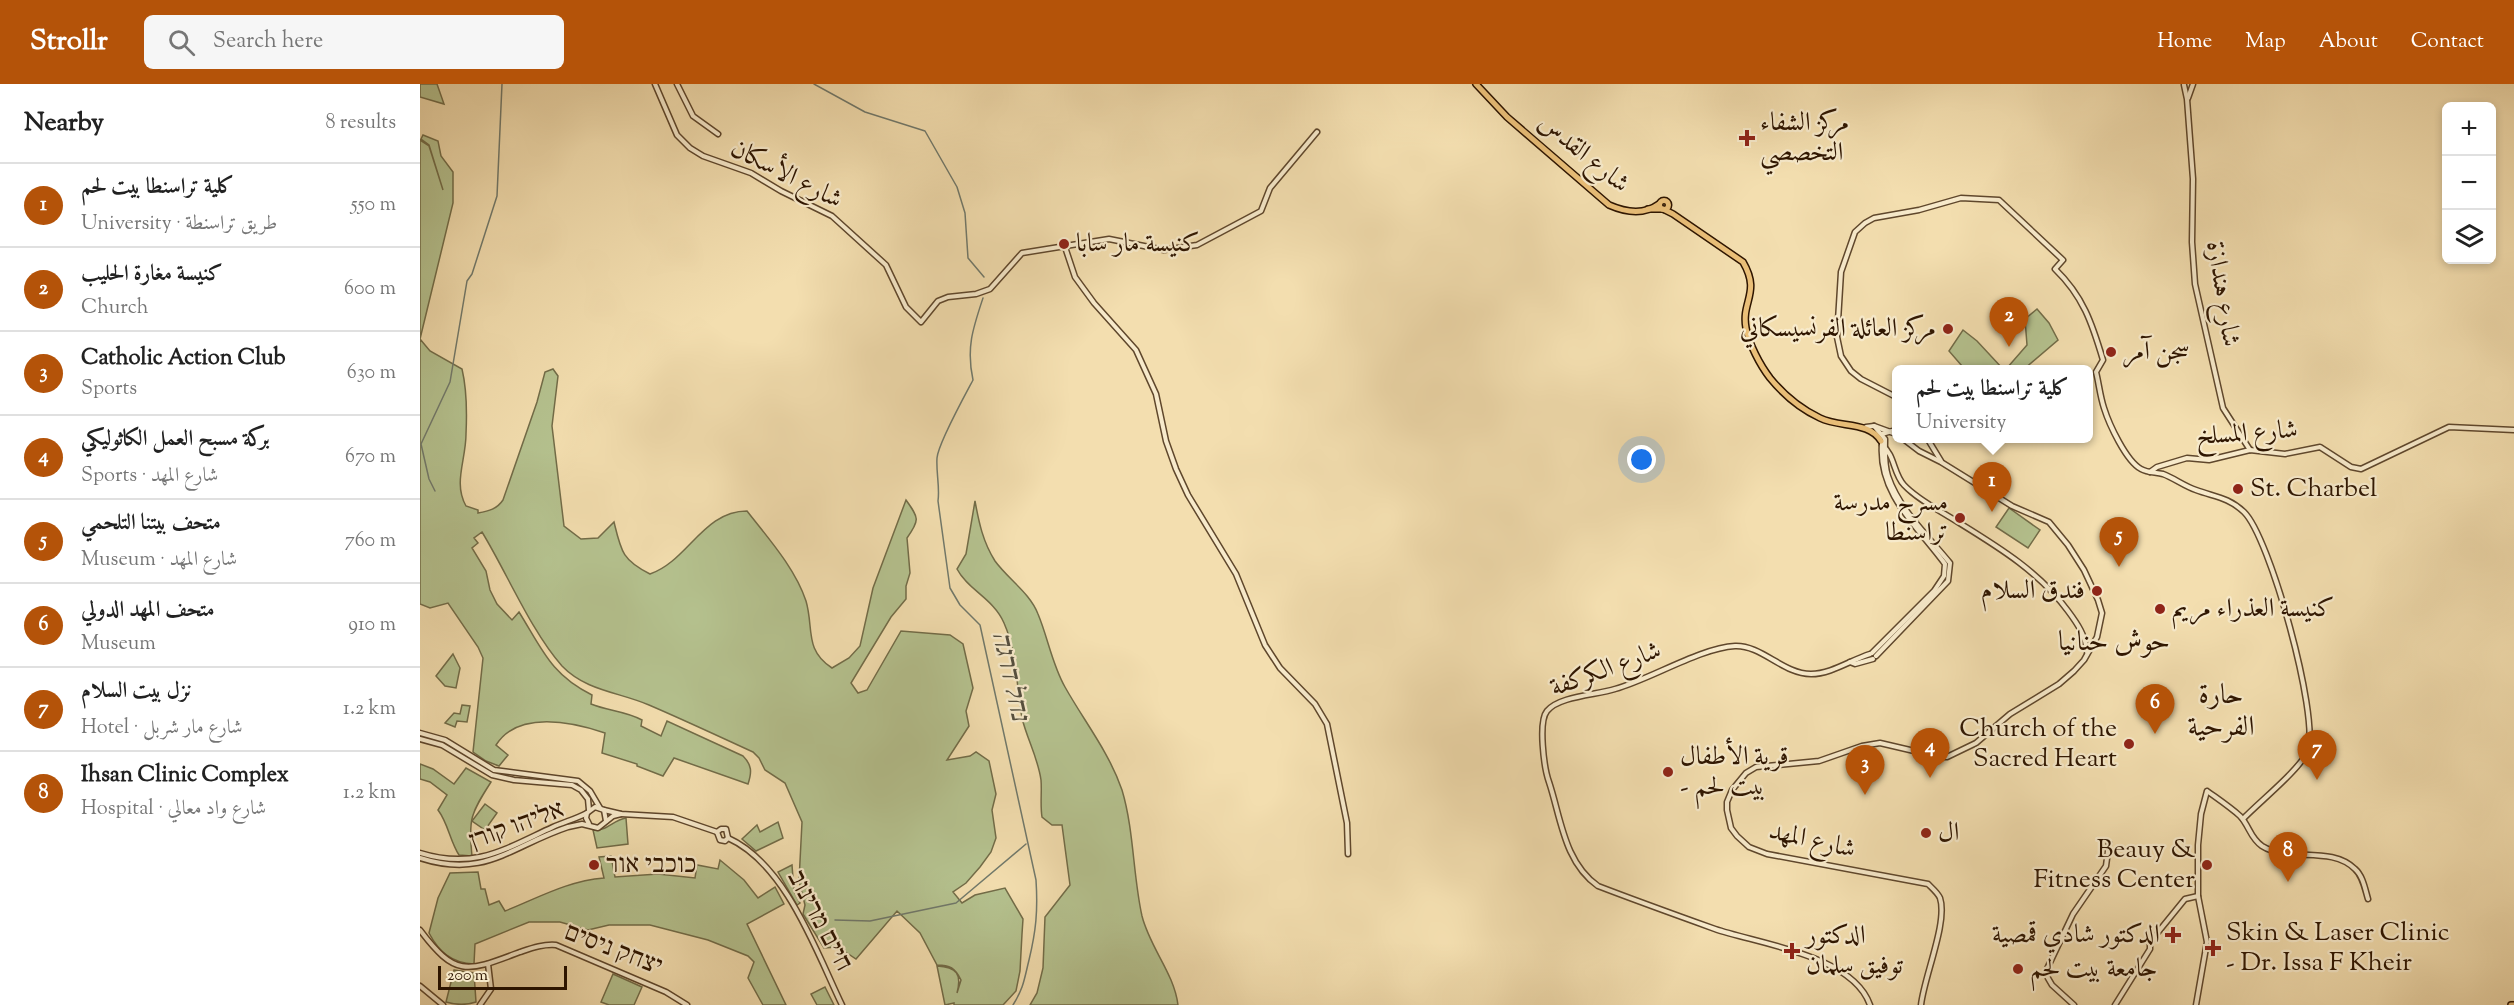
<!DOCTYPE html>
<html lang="en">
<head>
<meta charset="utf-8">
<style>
	body { margin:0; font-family:"Sorts Mill Goudy",Amiri,"Frank Ruhl Libre",serif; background:#f6f6f6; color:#222 }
	.controls { position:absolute; right:18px; top:18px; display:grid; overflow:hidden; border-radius:9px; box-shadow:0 3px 9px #0003 }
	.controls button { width:54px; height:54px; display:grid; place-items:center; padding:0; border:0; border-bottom:2px solid #e0e0e0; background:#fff; color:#222; font:30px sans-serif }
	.scale { position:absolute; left:18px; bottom:15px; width:129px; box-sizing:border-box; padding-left:6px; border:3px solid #2e1500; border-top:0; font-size:16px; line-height:21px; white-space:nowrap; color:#2e1500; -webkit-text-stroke:4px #f7eacb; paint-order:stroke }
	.you { position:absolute; left:1222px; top:376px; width:21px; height:21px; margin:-15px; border:4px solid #fff; border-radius:50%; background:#1a73e8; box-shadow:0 0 0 9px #1a73e833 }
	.badge { display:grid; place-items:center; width:39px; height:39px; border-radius:50%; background:#b45309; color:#fff; font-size:20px; font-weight:700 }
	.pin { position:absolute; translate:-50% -50px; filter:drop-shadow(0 2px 3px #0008) }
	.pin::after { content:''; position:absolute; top:32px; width:21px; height:18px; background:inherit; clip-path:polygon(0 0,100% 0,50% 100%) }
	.popup { position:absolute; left:1472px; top:281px; width:201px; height:78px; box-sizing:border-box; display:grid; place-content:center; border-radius:9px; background:#fff; filter:drop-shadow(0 2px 4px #0005); font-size:20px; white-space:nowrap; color:#767676 }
	.popup b { font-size:22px; color:#222 }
	.popup::after { content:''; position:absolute; left:50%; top:100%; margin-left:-12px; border:12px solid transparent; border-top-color:#fff }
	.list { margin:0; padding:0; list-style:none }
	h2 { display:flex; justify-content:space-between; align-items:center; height:78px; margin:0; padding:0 24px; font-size:26px }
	h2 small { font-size:20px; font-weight:400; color:#767676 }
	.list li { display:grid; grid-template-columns:39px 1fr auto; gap:18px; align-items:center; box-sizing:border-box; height:84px; padding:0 24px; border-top:2px solid #e0e0e0 }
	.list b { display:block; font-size:22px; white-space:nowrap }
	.list p { margin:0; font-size:20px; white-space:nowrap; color:#767676 }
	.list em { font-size:20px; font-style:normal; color:#767676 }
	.icon { flex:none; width:33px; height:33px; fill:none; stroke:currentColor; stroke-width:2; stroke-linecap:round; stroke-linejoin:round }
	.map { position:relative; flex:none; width:2094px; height:921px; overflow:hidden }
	header { display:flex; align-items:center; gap:36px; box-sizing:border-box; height:84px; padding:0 30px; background:#b45309; color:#fff }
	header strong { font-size:28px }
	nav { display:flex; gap:33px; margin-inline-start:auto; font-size:21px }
	.search { width:420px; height:54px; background:#f6f6f6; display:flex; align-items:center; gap:15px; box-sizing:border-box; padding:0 21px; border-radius:9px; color:#767676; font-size:22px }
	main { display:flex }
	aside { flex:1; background:#fff }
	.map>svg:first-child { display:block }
</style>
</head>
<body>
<header>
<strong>Strollr</strong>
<div class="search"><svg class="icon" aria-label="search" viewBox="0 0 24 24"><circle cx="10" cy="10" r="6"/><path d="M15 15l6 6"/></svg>Search here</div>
<nav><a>Home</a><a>Map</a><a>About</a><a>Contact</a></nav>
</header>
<main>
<aside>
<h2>Nearby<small>8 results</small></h2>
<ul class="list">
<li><span class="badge">1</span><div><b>كلية تراسنطا بيت لحم</b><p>University · طريق تراسنطة</p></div><em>550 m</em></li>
<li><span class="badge">2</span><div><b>كنيسة مغارة الحليب</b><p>Church</p></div><em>600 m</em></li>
<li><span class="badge">3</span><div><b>Catholic Action Club</b><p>Sports</p></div><em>630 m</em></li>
<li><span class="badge">4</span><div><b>بركة مسبح العمل الكاثوليكي</b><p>Sports · شارع المهد</p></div><em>670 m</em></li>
<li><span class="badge">5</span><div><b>متحف بيتنا التلحمي</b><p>Museum · شارع المهد</p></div><em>760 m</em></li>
<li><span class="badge">6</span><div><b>متحف المهد الدولي</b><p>Museum</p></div><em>910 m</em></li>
<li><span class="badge">7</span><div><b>نزل بيت السلام</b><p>Hotel · شارع مار شربل</p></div><em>1.2 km</em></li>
<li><span class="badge">8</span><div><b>Ihsan Clinic Complex</b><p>Hospital · شارع واد معالي</p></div><em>1.2 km</em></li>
</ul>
</aside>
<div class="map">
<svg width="2094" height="921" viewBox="0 0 2094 921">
	<rect width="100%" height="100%" fill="#f3deaf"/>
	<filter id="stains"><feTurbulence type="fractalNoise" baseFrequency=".00333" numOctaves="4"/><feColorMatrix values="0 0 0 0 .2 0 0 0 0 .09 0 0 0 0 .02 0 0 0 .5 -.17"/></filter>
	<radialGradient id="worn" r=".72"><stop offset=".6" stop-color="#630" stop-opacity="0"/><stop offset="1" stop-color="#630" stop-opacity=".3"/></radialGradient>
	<!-- green -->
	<g fill="#b5c28f" stroke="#726c48" stroke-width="1.5">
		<polygon points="0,0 17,0 24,20 0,13"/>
		<path d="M3,51L18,57L21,72L33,88V119L0,255L10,267L42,285C47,306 47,329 46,350C46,376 33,399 46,422L58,426V429C69,427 77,425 83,416L117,318L125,288L133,285L138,292L132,342L144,442L161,455L178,454L194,438C201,467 202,476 230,490C268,477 283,427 327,427C348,454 375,484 386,517C394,544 384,566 412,584L429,574L440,562L453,504L486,416C499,434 500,436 487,454L490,489L486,502V515L471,533L431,599L438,609L447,606L481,547L530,551L543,560L553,604L546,627L549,642L527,676L550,672L556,668L569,677L576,710L572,726L576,754L571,768L560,783L546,799L533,808L542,819L555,811L585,804L603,835L602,850L600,887L596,907L583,921H534V919L525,921L517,882C537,883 542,890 537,909L541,896C535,884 530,881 517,881L500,849L477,827L436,875L418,863L404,864L383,830L385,821L379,797L382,738L365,699L345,686L339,674L333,668C298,652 264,636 229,621C199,608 166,607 142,582C111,547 87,489 62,448L54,454L58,459L52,464L66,487L70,506L77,520L92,536L99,528C122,565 131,591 172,611L171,620C188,627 206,627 222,636L221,642L241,652L247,637L323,672C332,681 332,688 328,700L254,674L243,692L217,682V680L182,669L185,649C153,638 98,626 76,661L88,671L79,682L66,677L53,668L63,574L58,563L28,519L10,524L0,520V56L9,62L23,106L9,61L1,55Z"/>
		<polygon points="1617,225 1629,239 1638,256 1604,285 1588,285 1587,284 1607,261 1605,235"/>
		<polygon points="1543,246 1557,257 1583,285 1539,285 1542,282 1529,267"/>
		<path d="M555,417C559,439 563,458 575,477C588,495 610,509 618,530C628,554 632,580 645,603C664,637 689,668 702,706C714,746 713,792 722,832C730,864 754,889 758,921H610L617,909L623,884L625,833L650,801L642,741H632L622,733C620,721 622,708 621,696C618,674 607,655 602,634C596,602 598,571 584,539C574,515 548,506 537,485L546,470Z"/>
		<polygon points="1589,424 1620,446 1608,464 1576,443"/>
		<polygon points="33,570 40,584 36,604 25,602 16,592"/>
		<polygon points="42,621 50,622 47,638 37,637 35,643 25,639 34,629 40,630"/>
		<path d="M0,680L13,685L34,700L46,684L71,698C51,729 48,735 52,772L39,771C30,757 28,739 18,726L27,711L10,698L0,695Z"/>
		<polygon points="65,720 77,729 65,746 52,737"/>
		<path d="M206,734L208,760L177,764L173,746C186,748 193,736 206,734Z"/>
		<polygon points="358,738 363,754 336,767 322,755 337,741 340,748"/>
		<path d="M191,772L195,793L238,790L275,794L277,781L298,785L300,776L324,796L338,814L355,803L364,820L327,840L366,921H343L328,894L334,878L328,872L288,856L230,841H189L168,846L140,838H109L55,860L54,880C32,879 19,868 9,849L18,814L30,789L58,788L61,805H65L69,821L79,817L85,827C118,814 147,797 184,794L179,773Z"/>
		<polygon points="372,781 374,807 380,819 377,821 358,788"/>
		<path d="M34,886L54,889L56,918C47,921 36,921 26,918Z"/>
		<polygon points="193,890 222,903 214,921 189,921 181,918"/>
		<polygon points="405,903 414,921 397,921 391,910"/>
	</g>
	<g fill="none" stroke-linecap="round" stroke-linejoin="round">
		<!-- stream -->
		<g stroke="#71796b" stroke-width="1.5">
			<polyline points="394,0 445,28 505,47 537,103 545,129 548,174 564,193"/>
			<path d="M563,214C553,244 546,264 553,296C545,311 518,360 517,374C516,389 520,403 518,417L530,504L540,521L560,541L616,796C618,827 616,847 609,876C604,896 604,903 593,921"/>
			<polyline points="15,407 9,395 1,360 30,298 47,197 52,190 77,112 82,0"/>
			<polyline points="415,836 450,837 536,819 606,760"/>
		</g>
		<!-- minor casing -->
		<g stroke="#5f472c" stroke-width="7">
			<g id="minor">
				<polyline points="235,0 257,51 270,64 283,72 331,89 361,107 412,132 466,181 486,223 501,238 518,217 528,213 556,210 570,205 602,169 689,155 744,166 777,161 841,127 850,104 897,48"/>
				<polyline points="257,0 273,32 298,50"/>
				<polyline points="1764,1 1767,15 1773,95 1772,158 1775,200 1803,324 1830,366"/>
				<polyline points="1768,14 1773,0"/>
				<polyline points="645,163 655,193 674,219 716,266 736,310 746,357 756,385 768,411 816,490 845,561 860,584 895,620 907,640 927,739 928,770"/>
				<path d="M1476,313L1441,295L1431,287L1421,272L1417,253L1421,188L1435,148L1445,139L1454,134L1499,126L1541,114L1579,116L1643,176L1635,185C1663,212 1672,239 1683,276L1676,288C1679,300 1680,312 1684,324C1689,340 1706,377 1721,385C1728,389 1735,388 1743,390C1754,394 1764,402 1776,406C1795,413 1808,413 1824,428C1850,453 1899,631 1888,666C1882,684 1838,719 1823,735"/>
				<path d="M1454,342L1465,355C1465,367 1464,380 1468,392C1479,425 1508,452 1530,479L1528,497L1456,572"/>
				<polyline points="1446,343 1454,342 1476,350"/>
				<polyline points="1462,350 1472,347"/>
				<path d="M1482,354L1499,367L1521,378L1592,422L1629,438L1648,461L1664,486L1678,516L1682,529L1677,553L1664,576L1654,587L1639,600L1590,630L1556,659L1527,673H1520L1460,659L1442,662L1399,677L1336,683L1326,689L1312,706L1307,718V726L1311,744L1317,752L1329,763L1347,770L1508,800C1512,804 1518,809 1520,814C1528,838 1504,893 1501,921"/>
				<polyline points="1507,354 1521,377"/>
				<path d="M1462,361C1475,371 1473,389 1484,401C1497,415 1517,425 1533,435C1575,461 1618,486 1648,527C1657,539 1666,552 1667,568"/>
				<polyline points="1730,388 1737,383 1767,374 1789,376 1830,366 1865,370 1900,363 1931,383 1941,385 2029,343 2094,346"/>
				<path d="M1452,569L1514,507L1524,492L1525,480C1498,443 1458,410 1462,360"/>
				<path d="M1450,570C1431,576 1411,590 1391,590C1363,590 1342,561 1315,562C1280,564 1231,595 1195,605C1177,611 1139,612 1127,627C1118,638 1124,684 1129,698C1141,734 1144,778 1178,802C1217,817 1256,831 1295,845C1339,860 1433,871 1450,921"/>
				<polyline points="1430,578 1435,580 1453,575"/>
				<polyline points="0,649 25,656 74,686 158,697 170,707 180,724"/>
				<polyline points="0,655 22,661 72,691 94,696 152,701 161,706 168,715 169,726"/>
				<polyline points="184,726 201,730 253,733 297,748"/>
				<polyline points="169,740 166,734 167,729 175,723 184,726 186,737"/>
				<polyline points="297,748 300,756 305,757 308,754"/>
				<polyline points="297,748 301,745 306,745 308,754"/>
				<path d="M308,754C366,780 396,867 422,921"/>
				<path d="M0,769C55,786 85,765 133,743C144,738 156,735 167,729"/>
				<path d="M0,774C65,795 91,762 148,743L162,740L178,744L193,732L201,730"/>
				<path d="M0,846C36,894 47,888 100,868C112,864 123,860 136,861L246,908L267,921"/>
				<polyline points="0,902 23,921"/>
				<polyline points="60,921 71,905 68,880"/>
				<polyline points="1654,921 1632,901 1625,889 1653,830 1686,782 1689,759"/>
				<polyline points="1695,921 1730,865 1730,858 1765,815 1778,812"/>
				<path d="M1776,921L1787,858L1778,812V761L1781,730L1787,707C1798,715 1810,723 1820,732C1829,741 1830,754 1842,762C1869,779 1911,761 1935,785C1943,792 1945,805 1948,815"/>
			</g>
		</g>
		<!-- major casing -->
		<g stroke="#2e1500" stroke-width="8">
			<g id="major">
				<path d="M1056,0L1087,33L1189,121C1205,128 1224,131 1239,120"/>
				<circle cx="1244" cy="121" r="4.5"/>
				<path d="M1228,125H1243L1253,130L1323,178C1341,209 1321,217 1326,244C1329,260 1340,281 1350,294C1363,310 1381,325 1400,334C1420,344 1449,337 1461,357"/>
				<polyline points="2091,921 2094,921"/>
			</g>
		</g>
		<!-- minor -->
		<use href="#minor" stroke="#f7eacb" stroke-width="4"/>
		<!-- major -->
		<use href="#major" stroke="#eabf78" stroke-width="5"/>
	</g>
	<!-- markers -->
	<g fill="#8f2418" stroke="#f7eacb" stroke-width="2">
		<path d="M1324 45h6v6h6v6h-6v6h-6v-6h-6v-6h6z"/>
		<circle cx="644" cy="160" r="6"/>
		<circle cx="1528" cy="245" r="6"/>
		<circle cx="1691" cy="268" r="6"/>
		<circle cx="1818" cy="405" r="6"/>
		<circle cx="1540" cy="434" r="6"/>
		<circle cx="1677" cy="507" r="6"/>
		<circle cx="1740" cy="525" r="6"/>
		<circle cx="1709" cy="660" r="6"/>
		<circle cx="1248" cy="688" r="6"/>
		<circle cx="1506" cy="749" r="6"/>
		<circle cx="174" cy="781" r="6"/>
		<circle cx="1787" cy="781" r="6"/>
		<path d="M1750 842h6v6h6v6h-6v6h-6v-6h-6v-6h6z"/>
		<path d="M1790 855h6v6h6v6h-6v6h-6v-6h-6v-6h6z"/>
		<path d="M1369 858h6v6h6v6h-6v6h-6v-6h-6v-6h6z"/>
		<circle cx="1598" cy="885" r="6"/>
	</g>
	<g text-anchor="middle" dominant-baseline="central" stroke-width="4.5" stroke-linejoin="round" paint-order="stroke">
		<!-- poi labels -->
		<g font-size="26" fill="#2e1500" stroke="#f7eacb" text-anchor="start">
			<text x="1340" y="39">مركز الشفاء<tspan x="1340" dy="30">التخصصي</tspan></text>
			<text x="656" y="160">كنيسة مار سابا</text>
			<text x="1516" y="245" text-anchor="end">مركز العائلة الفرنسيسكاني</text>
			<text x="1703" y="268">سجن آمر</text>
			<text x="1830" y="405">St. Charbel</text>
			<text x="1528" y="419" text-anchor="end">مسرح مدرسة<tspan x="1528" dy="30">تراسنطا</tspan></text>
			<text x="1665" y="507" text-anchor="end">فندق السلام</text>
			<text x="1752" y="525">كنيسة العذراء مريم</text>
			<text x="1697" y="645" text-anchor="end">Church of the<tspan x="1697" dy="30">Sacred Heart</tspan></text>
			<text x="1260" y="673">قرية الأطفال<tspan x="1260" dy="30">- بيت لحم</tspan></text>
			<text x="1518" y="749">ال</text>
			<text x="1775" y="766" text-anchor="end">Beauy &amp;<tspan x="1775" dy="30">Fitness Center</tspan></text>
			<text x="186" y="781">כוכבי אור</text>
			<text x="1806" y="849">Skin &amp; Laser Clinic<tspan x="1806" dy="30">- Dr. Issa F Kheir</tspan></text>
			<text x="1740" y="851" text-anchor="end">الدكتور شادي قمصية</text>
			<text x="1386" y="852">الدكتور<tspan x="1386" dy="30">توفيق سلمان</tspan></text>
			<text x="1610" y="885">جامعة بيت لحم</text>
		</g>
		<!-- street labels -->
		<g font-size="26" fill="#2e1500" stroke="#f7eacb">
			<text transform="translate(1163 70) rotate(39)">شارع القدس</text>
			<text transform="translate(366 91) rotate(27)">شارع الأسكان</text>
			<text transform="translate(1802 210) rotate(81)">شارع هندازة</text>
			<text transform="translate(1827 350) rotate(-4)">شارع المسلخ</text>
			<text transform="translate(1186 586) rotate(-20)">شارع الكركفة</text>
			<text transform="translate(97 742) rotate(-20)">אליהו קורן</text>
			<text transform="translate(1392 757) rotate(13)">شارع المهد</text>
			<text transform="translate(399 837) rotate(62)">חיים מרינוב</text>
			<text transform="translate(193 866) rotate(21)">יצחק ניסים</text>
		</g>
		<!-- water labels -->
		<g font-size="27" font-style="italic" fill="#554f3f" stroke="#f7eacb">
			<text transform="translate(589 592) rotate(77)">נחל דרגה</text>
		</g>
		<!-- quarter labels -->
		<g font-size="28" fill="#2e1500" stroke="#f7eacb">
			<text x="1694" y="559">حوش حنانيا</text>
			<text x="1801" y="612">حارة<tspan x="1801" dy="32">الفرحية</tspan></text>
		</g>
	</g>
	<rect width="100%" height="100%" filter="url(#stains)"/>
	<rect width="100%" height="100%" fill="url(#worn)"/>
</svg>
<div class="controls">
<button>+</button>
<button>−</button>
<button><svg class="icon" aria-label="layers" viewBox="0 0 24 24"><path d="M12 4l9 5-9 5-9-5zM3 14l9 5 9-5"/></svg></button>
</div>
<div class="scale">200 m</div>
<div class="you"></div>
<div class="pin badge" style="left:1572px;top:428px">1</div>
<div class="popup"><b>كلية تراسنطا بيت لحم</b>University</div>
<div class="pin badge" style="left:1589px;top:263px">2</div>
<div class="pin badge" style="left:1445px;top:711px">3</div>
<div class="pin badge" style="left:1510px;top:694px">4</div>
<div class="pin badge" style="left:1699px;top:483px">5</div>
<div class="pin badge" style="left:1735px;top:650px">6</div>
<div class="pin badge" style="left:1897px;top:696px">7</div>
<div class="pin badge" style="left:1868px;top:798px">8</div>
</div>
</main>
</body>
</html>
